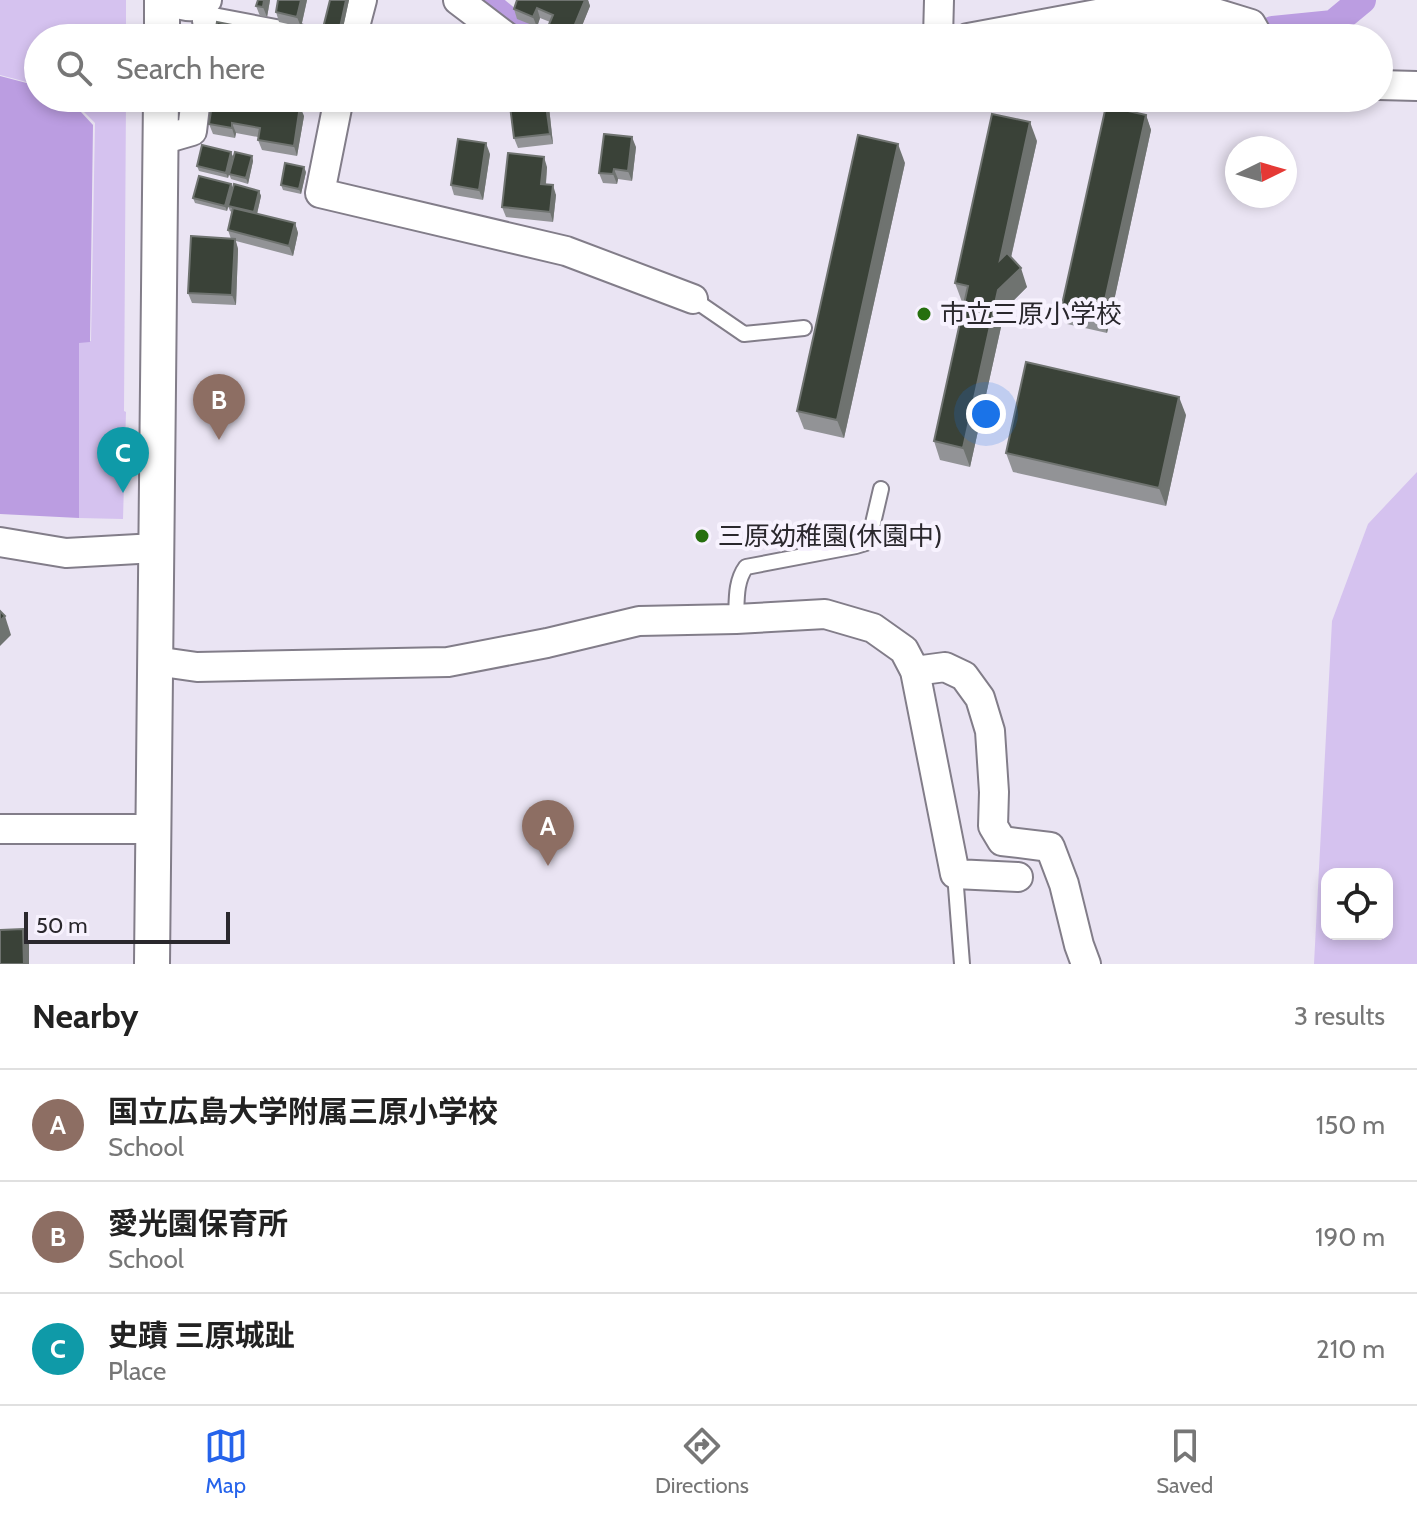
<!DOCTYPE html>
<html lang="en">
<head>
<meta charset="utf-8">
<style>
	body { margin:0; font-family:Cabin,"Noto Sans JP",sans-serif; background:#f2f2f2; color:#222 }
	.controls { position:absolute; right:24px; bottom:24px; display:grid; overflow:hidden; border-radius:16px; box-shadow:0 4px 12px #0003 }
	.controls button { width:72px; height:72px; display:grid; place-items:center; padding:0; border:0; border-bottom:2px solid #e0e0e0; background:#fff; color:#222; font:40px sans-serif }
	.compass { position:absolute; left:1225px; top:136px; width:72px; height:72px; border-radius:50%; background:#fff; box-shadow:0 4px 12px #0003; rotate:85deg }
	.scale { position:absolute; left:24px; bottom:20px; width:206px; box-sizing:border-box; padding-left:8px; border:4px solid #2a282d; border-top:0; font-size:22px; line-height:28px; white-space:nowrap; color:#2a282d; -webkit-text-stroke:6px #f7f2fe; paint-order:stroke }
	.you { position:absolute; left:986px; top:414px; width:28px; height:28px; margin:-20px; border:6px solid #fff; border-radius:50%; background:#1a73e8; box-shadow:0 0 0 12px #1a73e833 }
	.badge { display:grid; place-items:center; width:52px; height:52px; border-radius:50%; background:#2563eb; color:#fff; font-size:26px; font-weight:700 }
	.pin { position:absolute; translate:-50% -66px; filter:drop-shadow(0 2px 4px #0008) }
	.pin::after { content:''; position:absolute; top:42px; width:28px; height:24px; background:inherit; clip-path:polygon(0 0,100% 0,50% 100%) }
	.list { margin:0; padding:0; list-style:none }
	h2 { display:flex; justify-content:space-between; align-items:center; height:104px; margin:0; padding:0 32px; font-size:34px }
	h2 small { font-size:26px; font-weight:400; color:#767676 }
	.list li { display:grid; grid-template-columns:52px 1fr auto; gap:24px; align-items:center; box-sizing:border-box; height:112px; padding:0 32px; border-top:2px solid #e0e0e0 }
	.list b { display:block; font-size:30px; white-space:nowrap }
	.list p { margin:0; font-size:26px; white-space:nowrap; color:#767676 }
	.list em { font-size:26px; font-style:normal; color:#767676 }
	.icon { flex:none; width:44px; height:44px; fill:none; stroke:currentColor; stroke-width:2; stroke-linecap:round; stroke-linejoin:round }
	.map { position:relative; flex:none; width:1417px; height:964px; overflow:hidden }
	.search { position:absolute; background:#fff; box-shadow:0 4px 12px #0003; left:24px; right:24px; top:24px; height:88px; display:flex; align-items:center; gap:20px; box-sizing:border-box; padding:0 28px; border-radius:44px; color:#767676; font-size:30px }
	.sheet { height:440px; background:#fff }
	nav { display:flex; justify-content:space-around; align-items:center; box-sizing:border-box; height:112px; border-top:2px solid #e0e0e0; background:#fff; font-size:22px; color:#767676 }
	nav a { display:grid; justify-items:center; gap:4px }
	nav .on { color:#2563eb }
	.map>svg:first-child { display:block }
</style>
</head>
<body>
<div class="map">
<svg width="1417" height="964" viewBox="0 0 1417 964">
	<rect width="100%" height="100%" fill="#eae4f3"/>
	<!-- green -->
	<g fill="#d5c2ef" fill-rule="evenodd">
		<polygon points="0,0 126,0 126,38 38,38 38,85 0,75"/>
		<polygon points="70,98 126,98 124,411 126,412 123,519 79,518 79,342 91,341 95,123"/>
		<path d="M1417,472V964H1314L1332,621L1368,524ZM1327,874H1387V934H1327Z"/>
	</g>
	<!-- water -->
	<polygon fill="#bb9de1" points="0,76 38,86 38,98 68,98 93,125 90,342 79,343 79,518 0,514"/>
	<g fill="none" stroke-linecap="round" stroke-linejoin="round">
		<!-- canal -->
		<g stroke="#bb9de1" stroke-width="28">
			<polyline points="483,0 513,25 535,38"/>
			<polyline points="1273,30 1333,24 1362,0"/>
		</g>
		<!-- service casing -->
		<g stroke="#827d89" stroke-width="18">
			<g id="service">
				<polyline points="693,299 744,334 804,328"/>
				<path d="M736,619C737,601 735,582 746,567L856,546L866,543L870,536L881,489"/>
				<polyline points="955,874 962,964"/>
			</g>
		</g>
		<!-- minor casing -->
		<g stroke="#827d89" stroke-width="32">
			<g id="minor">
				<path d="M163,0C179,4 194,12 207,0"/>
				<polyline points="458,0 508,38"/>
				<polyline points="207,21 296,38"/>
				<polyline points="352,38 362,0"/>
				<polyline points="938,38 939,0"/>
				<polyline points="968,38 1113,11 1212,12 1251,24 1259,38"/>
				<polyline points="1379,85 1417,86"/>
				<polyline points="339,98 320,193 566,251 693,299"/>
				<polyline points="161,140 192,131 196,98"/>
				<polyline points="0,542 66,553 156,548"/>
				<polyline points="155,661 197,667 448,662 547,643 639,621 736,619 825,614 873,628 904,650 915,671 955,874 1018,877"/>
				<polyline points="915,671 945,667 964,676 980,698 990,731 994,792 993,826 1002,841 1050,847 1064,884 1079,945 1086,964"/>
				<polyline points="0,829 153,829"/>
			</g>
		</g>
		<!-- tertiary casing -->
		<g stroke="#827d89" stroke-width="38">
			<g id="tertiary">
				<polyline points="162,38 162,0"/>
				<polyline points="152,964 161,98"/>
			</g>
		</g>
		<!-- service -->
		<use href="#service" stroke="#fff" stroke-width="14"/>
		<!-- minor -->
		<use href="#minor" stroke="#fff" stroke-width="28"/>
		<!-- tertiary -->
		<use href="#tertiary" stroke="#fff" stroke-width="34"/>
	</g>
	<!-- wall -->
	<g fill="#929396">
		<polygon points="270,0 267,17 260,16 256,6"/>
		<polygon points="278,0 307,0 301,27 279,22 276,12"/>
		<polygon points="330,0 349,0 341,37 325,33 323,28"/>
		<polygon points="517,0 588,0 590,6 577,38 550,38 547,29 550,22 540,18 537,27 517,19 514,9"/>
		<polygon points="300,98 322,98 320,107 302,103"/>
		<polygon points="548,98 553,144 518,148 514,138 513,106"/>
		<polygon points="1146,115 1151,130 1107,333 1067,324 1061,309"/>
		<polygon points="304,116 297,156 262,150 258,140 258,137 236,133 235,138 213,134 209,124"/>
		<polygon points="1037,141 1011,258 1027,287 1005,309 970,467 940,460 934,441 964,302 962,302 955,283"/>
		<polygon points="636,147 632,181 618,179 617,184 603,183 599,173"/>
		<polygon points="231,152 233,157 228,178 199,171 197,166"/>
		<polygon points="490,154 483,200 454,195 451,185"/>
		<polygon points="252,156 253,161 248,184 231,179 229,174"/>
		<polygon points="905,163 844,438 804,429 797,411"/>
		<polygon points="547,167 546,184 556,195 553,222 506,217 502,207"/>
		<polygon points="306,172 301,194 283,190 281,185"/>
		<polygon points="231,184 233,188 259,191 261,196 257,214 295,223 298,233 293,256 236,241 238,249 236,305 192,303 188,293 231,239 228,230 232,212 230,211 228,206 227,211 195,203 193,198"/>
		<polygon points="1186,415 1166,506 1013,472 1006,453"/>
	</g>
	<!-- shaded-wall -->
	<g fill="#6f7370">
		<polygon points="264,0 270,0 267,17 263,7"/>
		<polygon points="301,0 307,0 301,27 297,17"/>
		<polygon points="346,0 349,0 341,37 339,32"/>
		<polygon points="585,0 588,0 590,6 577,38 572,38 571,34"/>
		<polygon points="537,8 540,18 537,27 533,17"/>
		<polygon points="316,98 322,98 320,107"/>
		<polygon points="545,98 548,98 553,144 550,134"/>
		<polygon points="300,106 304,116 297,156 294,146"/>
		<polygon points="1146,115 1151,130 1107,333 1101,318"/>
		<polygon points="1030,122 1037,141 1006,279 1000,260"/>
		<polygon points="232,123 236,133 235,138 232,128"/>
		<polygon points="632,137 636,147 632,181 628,171"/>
		<polygon points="486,143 490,154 483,200 479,190"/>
		<polygon points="898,144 905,163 844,438 837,420"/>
		<polygon points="231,152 233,157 228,178 226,173"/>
		<polygon points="252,156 253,161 248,184 246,178"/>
		<polygon points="544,157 547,167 545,194 541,184"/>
		<polygon points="304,167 306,172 301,194 299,189"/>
		<polygon points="614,169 618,179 617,184 613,174"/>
		<polygon points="231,184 233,189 227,211 225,206"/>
		<polygon points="553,185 556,195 553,222 550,212"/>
		<polygon points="259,191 261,196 256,218 254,212"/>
		<polygon points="295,223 298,233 293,256 289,246"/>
		<polygon points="235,239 238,249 236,305 232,295"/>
		<polygon points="1021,268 1027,287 1005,309 970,467 963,448 998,290"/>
		<polygon points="1179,397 1186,415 1166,506 1159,488"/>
		<polygon points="5,616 11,635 0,646 0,621"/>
		<polygon points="23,929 29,944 29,964 24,964"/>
	</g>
	<!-- building -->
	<g fill="#3a4238" stroke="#6f7370" stroke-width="2">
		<polygon points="258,0 264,0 263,7 256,6"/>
		<polygon points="278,0 301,0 297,17 276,12"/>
		<polygon points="330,0 346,0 339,32 323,28"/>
		<polygon points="517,0 585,0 571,34 560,30 558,34 547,29 553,15 537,8 533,17 514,9"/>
		<polygon points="217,22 273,33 272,38 214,38"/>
		<polygon points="213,98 253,98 300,106 294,146 258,140 260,128 232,123 232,128 209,124"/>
		<polygon points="513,98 545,98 550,134 514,138 510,106 513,106"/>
		<polygon points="1106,106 1146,115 1101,318 1061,309"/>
		<polygon points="992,114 1030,122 1000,260 1007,253 1021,268 998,290 963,448 934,441 968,286 955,283"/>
		<polygon points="604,134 632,137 628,171 614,169 613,174 599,173"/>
		<polygon points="858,135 898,144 837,420 797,411"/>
		<polygon points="458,139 486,143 479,190 451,185"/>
		<polygon points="202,145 231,152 226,173 197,166"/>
		<polygon points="235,152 252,156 246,178 229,174"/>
		<polygon points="508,153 544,157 541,184 553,185 550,212 502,207"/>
		<polygon points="285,163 304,167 299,189 281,185"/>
		<polygon points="199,176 231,184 225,206 193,198"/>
		<polygon points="234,184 259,191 254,212 228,206"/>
		<polygon points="233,208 295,223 289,246 228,230"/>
		<polygon points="191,236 235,239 232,295 188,293"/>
		<polygon points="1026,362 1179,397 1159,488 1006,453"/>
		<polygon points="0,611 5,616 0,621"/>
		<polygon points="23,929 24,964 0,964 0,930"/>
	</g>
	<!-- markers -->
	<g fill="#266f0e" stroke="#f7f2fe" stroke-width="3">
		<circle cx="924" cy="314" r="8"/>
		<circle cx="702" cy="536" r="8"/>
	</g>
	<g text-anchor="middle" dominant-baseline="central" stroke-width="8" stroke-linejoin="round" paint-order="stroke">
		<!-- poi labels -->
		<g font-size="26" fill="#2a282d" stroke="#f7f2fe" text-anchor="start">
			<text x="940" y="314">市立三原小学校</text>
			<text x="718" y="536">三原幼稚園(休園中)</text>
		</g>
	</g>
</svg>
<div class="controls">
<button><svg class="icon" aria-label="locate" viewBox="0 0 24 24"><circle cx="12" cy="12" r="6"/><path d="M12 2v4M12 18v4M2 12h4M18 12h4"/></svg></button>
</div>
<svg class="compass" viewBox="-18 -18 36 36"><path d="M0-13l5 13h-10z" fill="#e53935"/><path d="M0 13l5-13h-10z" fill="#767676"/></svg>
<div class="scale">50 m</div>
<div class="you"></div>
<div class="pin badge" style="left:548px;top:866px;background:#8d6e63">A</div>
<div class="pin badge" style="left:219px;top:440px;background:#8d6e63">B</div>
<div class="pin badge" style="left:123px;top:493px;background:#0f9aa8">C</div>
<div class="search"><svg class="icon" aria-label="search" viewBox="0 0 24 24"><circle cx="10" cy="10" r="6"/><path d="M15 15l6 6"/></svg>Search here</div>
</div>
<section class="sheet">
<h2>Nearby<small>3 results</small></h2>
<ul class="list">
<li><span class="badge" style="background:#8d6e63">A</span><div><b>国立広島大学附属三原小学校</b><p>School</p></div><em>150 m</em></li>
<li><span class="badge" style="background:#8d6e63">B</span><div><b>愛光園保育所</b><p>School</p></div><em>190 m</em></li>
<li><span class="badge" style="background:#0f9aa8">C</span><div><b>史蹟 三原城趾</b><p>Place</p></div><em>210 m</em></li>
</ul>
</section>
<nav>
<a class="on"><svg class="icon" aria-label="map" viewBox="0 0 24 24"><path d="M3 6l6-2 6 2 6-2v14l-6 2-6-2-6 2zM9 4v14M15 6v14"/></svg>Map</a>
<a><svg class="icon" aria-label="directions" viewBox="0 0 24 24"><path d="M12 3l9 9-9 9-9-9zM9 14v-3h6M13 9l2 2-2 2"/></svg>Directions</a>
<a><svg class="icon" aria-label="saved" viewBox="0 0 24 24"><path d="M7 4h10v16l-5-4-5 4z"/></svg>Saved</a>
</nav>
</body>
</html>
